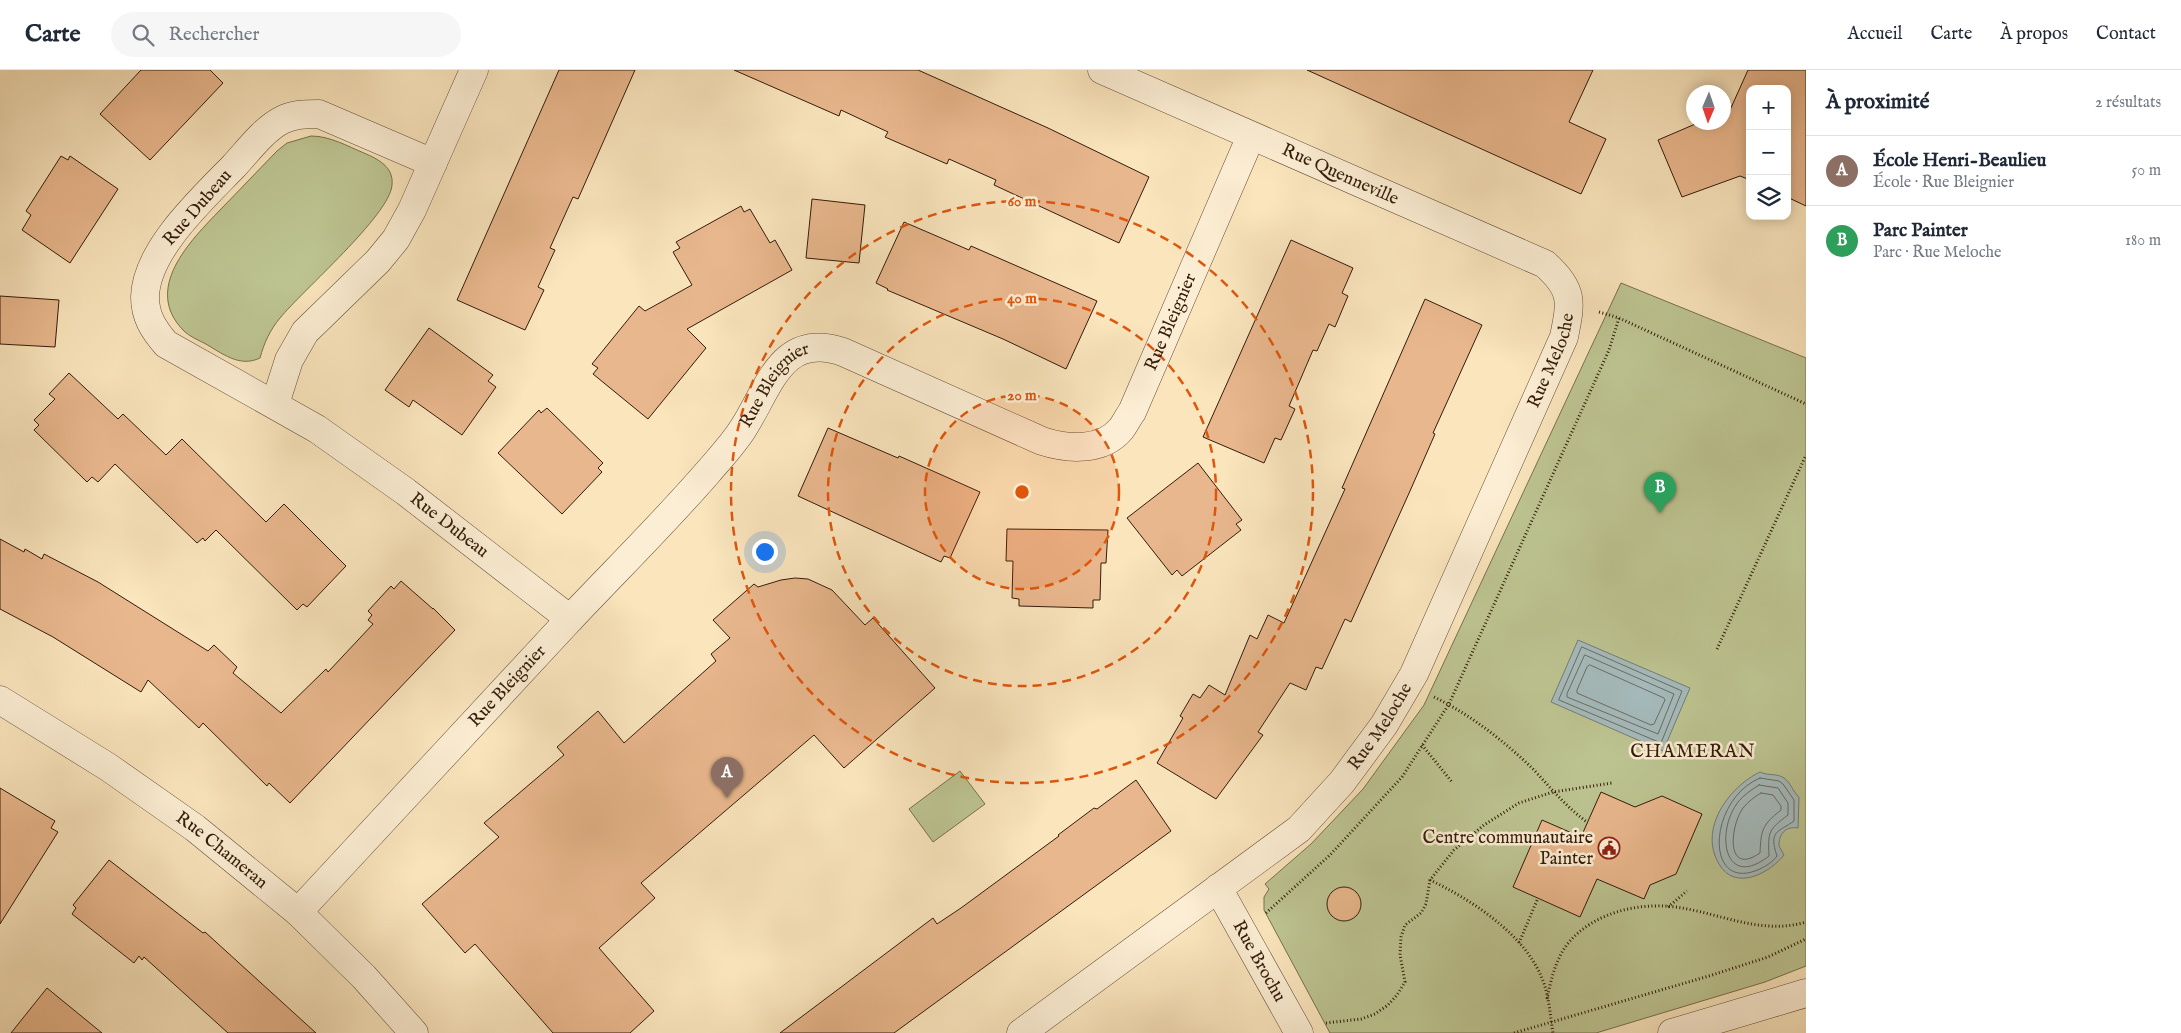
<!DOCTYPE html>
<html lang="fr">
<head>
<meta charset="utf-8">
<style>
	body { margin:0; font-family:"IM FELL English",serif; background:#f6f6f7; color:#1f2937 }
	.controls { position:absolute; right:15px; top:15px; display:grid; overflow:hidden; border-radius:10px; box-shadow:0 2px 12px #0003 }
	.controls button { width:45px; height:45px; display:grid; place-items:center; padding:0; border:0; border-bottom:1px solid #e0e1e3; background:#fff; color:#1f2937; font:25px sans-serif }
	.compass { position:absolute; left:1686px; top:15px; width:45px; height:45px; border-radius:50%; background:#fff; box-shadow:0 2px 12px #0003; rotate:182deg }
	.you { position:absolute; left:764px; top:481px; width:18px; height:18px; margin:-12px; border:4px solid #fff; border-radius:50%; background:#1a73e8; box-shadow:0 0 0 8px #1a73e833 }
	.badge { display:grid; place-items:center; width:32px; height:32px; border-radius:50%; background:#b45309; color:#fff; font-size:16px; font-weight:700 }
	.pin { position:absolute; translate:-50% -41px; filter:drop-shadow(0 1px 2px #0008) }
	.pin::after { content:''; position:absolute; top:26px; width:18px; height:15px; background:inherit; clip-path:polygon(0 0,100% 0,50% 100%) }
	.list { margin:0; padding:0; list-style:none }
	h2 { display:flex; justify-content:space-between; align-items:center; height:65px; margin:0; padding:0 20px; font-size:21px }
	h2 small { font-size:16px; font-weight:400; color:#747a83 }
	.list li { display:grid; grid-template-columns:32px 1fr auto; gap:15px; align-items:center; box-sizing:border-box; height:70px; padding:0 20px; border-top:1px solid #e0e1e3 }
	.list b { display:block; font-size:19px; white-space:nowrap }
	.list p { margin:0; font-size:16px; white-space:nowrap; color:#747a83 }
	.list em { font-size:16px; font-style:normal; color:#747a83 }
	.icon { flex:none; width:28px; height:28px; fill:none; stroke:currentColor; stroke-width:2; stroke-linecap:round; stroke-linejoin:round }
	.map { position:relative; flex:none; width:1806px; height:963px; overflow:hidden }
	header { display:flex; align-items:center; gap:30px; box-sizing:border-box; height:70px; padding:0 25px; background:#fff; border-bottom:1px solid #e0e1e3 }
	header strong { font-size:24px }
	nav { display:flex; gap:28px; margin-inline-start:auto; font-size:18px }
	.search { width:350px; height:45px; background:#f6f6f7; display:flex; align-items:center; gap:12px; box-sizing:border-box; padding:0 18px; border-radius:28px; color:#747a83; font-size:19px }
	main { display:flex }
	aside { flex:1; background:#fff }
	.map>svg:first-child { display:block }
</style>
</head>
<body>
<header>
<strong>Carte</strong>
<div class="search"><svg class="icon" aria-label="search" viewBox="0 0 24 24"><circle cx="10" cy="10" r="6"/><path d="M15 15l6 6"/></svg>Rechercher</div>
<nav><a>Accueil</a><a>Carte</a><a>À propos</a><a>Contact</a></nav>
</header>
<main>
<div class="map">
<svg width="1806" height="963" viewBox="0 0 1806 963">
	<rect width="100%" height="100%" fill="#fae5bd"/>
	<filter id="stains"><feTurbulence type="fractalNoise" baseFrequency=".004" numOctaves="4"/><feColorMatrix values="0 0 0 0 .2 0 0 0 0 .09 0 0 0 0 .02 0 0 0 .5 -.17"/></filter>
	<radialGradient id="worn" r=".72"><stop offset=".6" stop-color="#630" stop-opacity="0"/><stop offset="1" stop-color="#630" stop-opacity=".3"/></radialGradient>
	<!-- green -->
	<g fill="#bdc592" stroke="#78704e">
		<path d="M311,66C330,66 347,76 364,83C378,89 394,97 392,115C390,145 302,221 280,248C270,260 264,273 260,288C239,298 222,283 204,273C198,270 189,266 184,261C142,219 190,171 221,139C240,120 258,100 277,81L287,73Z"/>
		<polygon points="1621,213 1806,288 1806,896 1765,912 1596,963 1330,963 1264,840 1264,827 1269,819 1265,814 1311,774 1363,719 1424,635"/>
		<polygon points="960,701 985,734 933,772 909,739"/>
	</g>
	<!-- water -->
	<g fill="#a5bcbd" stroke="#777c76">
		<polygon points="1578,570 1690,618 1663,681 1551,632"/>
		<path d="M1760,702C1768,706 1777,703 1784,708C1791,713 1793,722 1799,727L1798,758C1785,756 1779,764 1779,776L1784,785C1770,803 1735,822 1719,794C1698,759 1729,717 1760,702Z"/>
	</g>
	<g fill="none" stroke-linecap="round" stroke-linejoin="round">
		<!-- shore -->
		<g stroke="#6c6c64" stroke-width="1">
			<polygon points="1582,577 1682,621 1661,673 1559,630"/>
			<polygon points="1585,585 1674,624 1658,664 1567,627 1567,624"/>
			<polygon points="1590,595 1664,628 1665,630 1654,654 1651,655 1577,623 1577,620 1587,597"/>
			<path d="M1760,708L1779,711L1783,714L1794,730V751C1779,762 1768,760 1777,786C1772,793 1763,798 1755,801C1704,819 1709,729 1760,708Z"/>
			<path d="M1759,715L1778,718L1788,733V745C1768,760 1768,762 1769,786C1724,821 1715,762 1738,732C1744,725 1751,720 1759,715Z"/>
			<path d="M1761,723L1773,725L1781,736V740C1762,755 1761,760 1760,783C1725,807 1730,756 1743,738C1748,732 1754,727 1761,723Z"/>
		</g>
	</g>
	<!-- building -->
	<g fill="#e9b78d" stroke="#331c0b">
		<polygon points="141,0 210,0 223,13 150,90 100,44"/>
		<polygon points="559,0 635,0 578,129 573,127 550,178 555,180 538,217 544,220 525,260 457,230"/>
		<polygon points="734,0 918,0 1048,58 1149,107 1119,173 994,115 996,110 949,89 947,94 885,67 888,62 841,40 839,46"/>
		<polygon points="1307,0 1593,0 1569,52 1606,69 1581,124"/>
		<polygon points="1748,0 1806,0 1806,136 1787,127 1787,19 1750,19 1750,110 1740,106 1682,127 1658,70 1700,52 1724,52 1724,43 1730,40"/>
		<polygon points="61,86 68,90 70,86 118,119 70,193 22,160 31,145 26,141"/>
		<polygon points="812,129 865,135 859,193 806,188"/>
		<polygon points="741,136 744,142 750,139 770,173 775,170 792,200 687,259 706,278 648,349 593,304 598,298 592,294 639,236 645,241 692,215 673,182 680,178 676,172"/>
		<polygon points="904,152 969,180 971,176 1097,231 1066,299 1003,269 887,220 888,219 876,213"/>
		<polygon points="1291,170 1353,198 1342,223 1348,226 1335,257 1329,254 1317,281 1313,280 1289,336 1295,339 1281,370 1275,368 1264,393 1203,367"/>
		<polygon points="0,226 59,230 55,277 0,274"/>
		<polygon points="1425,229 1482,255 1433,363 1435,364 1410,421 1351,552 1345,549 1322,599 1316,597 1306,620 1290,613 1258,662 1263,665 1216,729 1157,693 1183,648 1180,646 1193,624 1200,628 1209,615 1225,625 1250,565 1257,569 1268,545 1284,553 1345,419 1342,418"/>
		<polygon points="429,258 493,305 488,311 496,317 462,365 413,330 409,337 385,320"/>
		<polygon points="69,303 118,349 123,344 166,385 182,369 266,452 284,434 346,496 307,537 303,534 297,540 216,460 205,471 203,468 197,473 115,394 98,412 92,407 87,412 34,360 39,355 34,350 55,329 49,324"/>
		<polygon points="547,338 603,393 598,398 602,402 562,444 498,383 539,340 541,343"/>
		<polygon points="828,358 898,388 899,386 980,422 950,488 944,486 941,492 798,426"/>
		<polygon points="1198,393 1242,450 1236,454 1241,460 1182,506 1177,500 1172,505 1127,448"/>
		<polygon points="1007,459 1108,460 1106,493 1101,493 1100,530 1093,530 1093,538 1019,536 1019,529 1012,528 1013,491 1006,491"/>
		<polygon points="0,469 24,482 25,479 42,489 44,484 98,512 208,581 214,575 237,597 233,603 281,643 326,599 328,602 373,554 368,550 372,545 368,541 391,516 394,519 401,511 433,539 433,538 455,560 290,733 269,713 267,716 203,653 199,658 148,610 141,622 53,567 0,539"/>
		<polygon points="795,508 808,509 832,520 865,555 873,548 935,618 844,698 814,665 641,813 655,828 599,878 654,941 630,963 553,963 475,874 465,883 422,834 499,767 484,753 564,685 557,677 598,641 624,673 716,591 711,584 730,568 713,550 754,514 758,517 781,510"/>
		<polygon points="1136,710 1171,761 894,963 780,963 933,848 937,854 961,838 1059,766 1058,765 1094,738 1097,739"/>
		<polygon points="0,718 55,751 51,758 58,762 0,854"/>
		<polygon points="1601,722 1635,737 1662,726 1702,744 1676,804 1650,815 1644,829 1597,809 1580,847 1513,817 1542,750 1581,767"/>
		<polygon points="109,790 203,863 205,862 316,963 228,963 144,887 142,890 139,886 134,893 72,844 76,838 73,835"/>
		<circle cx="1344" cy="834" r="17"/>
		<polygon points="47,918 102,963 11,963"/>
	</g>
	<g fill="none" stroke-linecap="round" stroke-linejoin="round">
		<!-- minor casing -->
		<g stroke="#654e38" stroke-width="29">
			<g id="minor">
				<path id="s1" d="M433,93L319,44C306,44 294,44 282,50C263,60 248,81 233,97C202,129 146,180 145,227C145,247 154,260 166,274L317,359L406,422L570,549"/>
				<polyline points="275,334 289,290 305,262 378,191 396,169 412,140 474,0"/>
				<path id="s2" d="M0,630L108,697L195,758L298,842L364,907L414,963"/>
				<path id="s3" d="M1218,818L1299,963"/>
				<path id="s4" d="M298,842C389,745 478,647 569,550C616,500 665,452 709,401C721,387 735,372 744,357C770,316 782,261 843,282L1042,371C1067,379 1102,382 1121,359C1125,354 1128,347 1132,342L1251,66"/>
				<path id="s5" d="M1021,963L1299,759L1342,712L1384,655L1414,604L1564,267C1571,232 1574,220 1545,194L1102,0"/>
				<polyline points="1672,963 1806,923"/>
			</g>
		</g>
		<!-- path -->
		<g stroke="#331c0b" stroke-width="3" stroke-dasharray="1 2.5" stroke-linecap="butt">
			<polyline points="1599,242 1619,248 1806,334"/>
			<polyline points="1717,579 1806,385"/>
			<path d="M1434,627C1471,645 1504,671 1533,699C1551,718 1566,737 1587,752"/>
			<polyline points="1422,675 1452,712"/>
			<path d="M1430,810C1470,829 1523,863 1541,906C1549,923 1550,945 1553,963"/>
			<polyline points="1668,837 1687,821"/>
			<polyline points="1266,843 1330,785 1402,707 1449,634 1609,280 1619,248"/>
			<polyline points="1519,873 1538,828"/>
			<path d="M1547,929C1551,909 1556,888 1569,872C1596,841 1643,831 1682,838C1724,845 1763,865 1806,852"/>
			<polyline points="1326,953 1361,949 1375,944 1388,935 1397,925 1405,912 1400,885 1401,867 1405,855 1421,843 1426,834 1430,810 1454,780 1484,755 1519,733 1553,722 1612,713"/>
			<polyline points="1514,963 1709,906 1768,887 1806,869"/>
		</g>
		<!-- minor -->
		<use href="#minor" stroke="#fceed4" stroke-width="28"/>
	</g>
	<!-- distance rings -->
	<circle cx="1022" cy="422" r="97" fill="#df560c" fill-opacity=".12"/>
	<g fill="none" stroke="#df560c" stroke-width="2.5" stroke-dasharray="9 6">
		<circle cx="1022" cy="422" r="97"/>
		<circle cx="1022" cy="422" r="194"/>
		<circle cx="1022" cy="422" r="291"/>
	</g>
	<!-- icons -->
	<defs>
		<g id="civic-ring" transform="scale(1.125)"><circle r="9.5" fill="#fceed4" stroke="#8f2418" stroke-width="1.5"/><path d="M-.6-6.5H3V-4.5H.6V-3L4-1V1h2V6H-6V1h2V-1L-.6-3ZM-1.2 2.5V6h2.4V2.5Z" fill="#8f2418"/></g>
	</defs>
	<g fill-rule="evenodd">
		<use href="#civic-ring" x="1609" y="778"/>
	</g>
	<g text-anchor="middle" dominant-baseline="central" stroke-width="5" stroke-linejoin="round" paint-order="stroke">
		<!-- street labels -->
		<g font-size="18" fill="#331c0b" stroke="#fceed4">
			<text transform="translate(1340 105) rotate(24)">Rue Quenneville</text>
			<text transform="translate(198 138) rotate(-49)">Rue Dubeau</text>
			<text stroke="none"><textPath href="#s4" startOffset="1220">Rue Bleignier</textPath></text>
			<text stroke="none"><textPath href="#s5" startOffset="881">Rue Meloche</textPath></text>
			<text stroke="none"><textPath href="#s4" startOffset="712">Rue Bleignier</textPath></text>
			<text stroke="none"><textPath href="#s1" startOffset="780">Rue Dubeau</textPath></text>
			<text stroke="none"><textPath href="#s4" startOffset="308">Rue Bleignier</textPath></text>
			<text stroke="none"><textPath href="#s5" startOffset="476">Rue Meloche</textPath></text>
			<text stroke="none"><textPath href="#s2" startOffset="268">Rue Chameran</textPath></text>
			<text stroke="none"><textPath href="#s3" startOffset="84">Rue Brochu</textPath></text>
		</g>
		<!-- poi labels -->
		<g font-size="18" fill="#331c0b" stroke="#fceed4" text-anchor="end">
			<text x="1593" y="768">Centre communautaire<tspan x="1593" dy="21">Painter</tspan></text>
		</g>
		<!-- neighbourhood labels -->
		<g font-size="19" letter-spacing="1" fill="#331c0b" stroke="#fceed4">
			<text x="1693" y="682">CHAMERAN</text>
		</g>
	</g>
	<circle cx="1022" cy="422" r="8" fill="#df560c" stroke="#fceed4" stroke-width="2.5"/>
	<g font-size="15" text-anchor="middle" font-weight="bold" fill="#df560c" stroke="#fceed4" stroke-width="5" stroke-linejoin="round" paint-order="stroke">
		<text x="1022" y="136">60 m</text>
		<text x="1022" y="233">40 m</text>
		<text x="1022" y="330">20 m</text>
	</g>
	<rect width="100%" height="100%" filter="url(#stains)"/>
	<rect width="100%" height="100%" fill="url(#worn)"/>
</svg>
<div class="controls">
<button>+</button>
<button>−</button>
<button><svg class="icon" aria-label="layers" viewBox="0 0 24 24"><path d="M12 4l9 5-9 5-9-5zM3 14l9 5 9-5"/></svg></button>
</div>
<svg class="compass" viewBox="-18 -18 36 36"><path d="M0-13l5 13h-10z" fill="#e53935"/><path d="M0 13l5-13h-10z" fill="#747a83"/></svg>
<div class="you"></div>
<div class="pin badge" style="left:727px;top:728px;background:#8d6e63">A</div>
<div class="pin badge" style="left:1660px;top:443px;background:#2e9e5b">B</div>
</div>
<aside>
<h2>À proximité<small>2 résultats</small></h2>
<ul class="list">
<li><span class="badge" style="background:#8d6e63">A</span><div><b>École Henri-Beaulieu</b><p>École · Rue Bleignier</p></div><em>50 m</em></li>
<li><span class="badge" style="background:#2e9e5b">B</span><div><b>Parc Painter</b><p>Parc · Rue Meloche</p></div><em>180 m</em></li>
</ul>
</aside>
</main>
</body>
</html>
